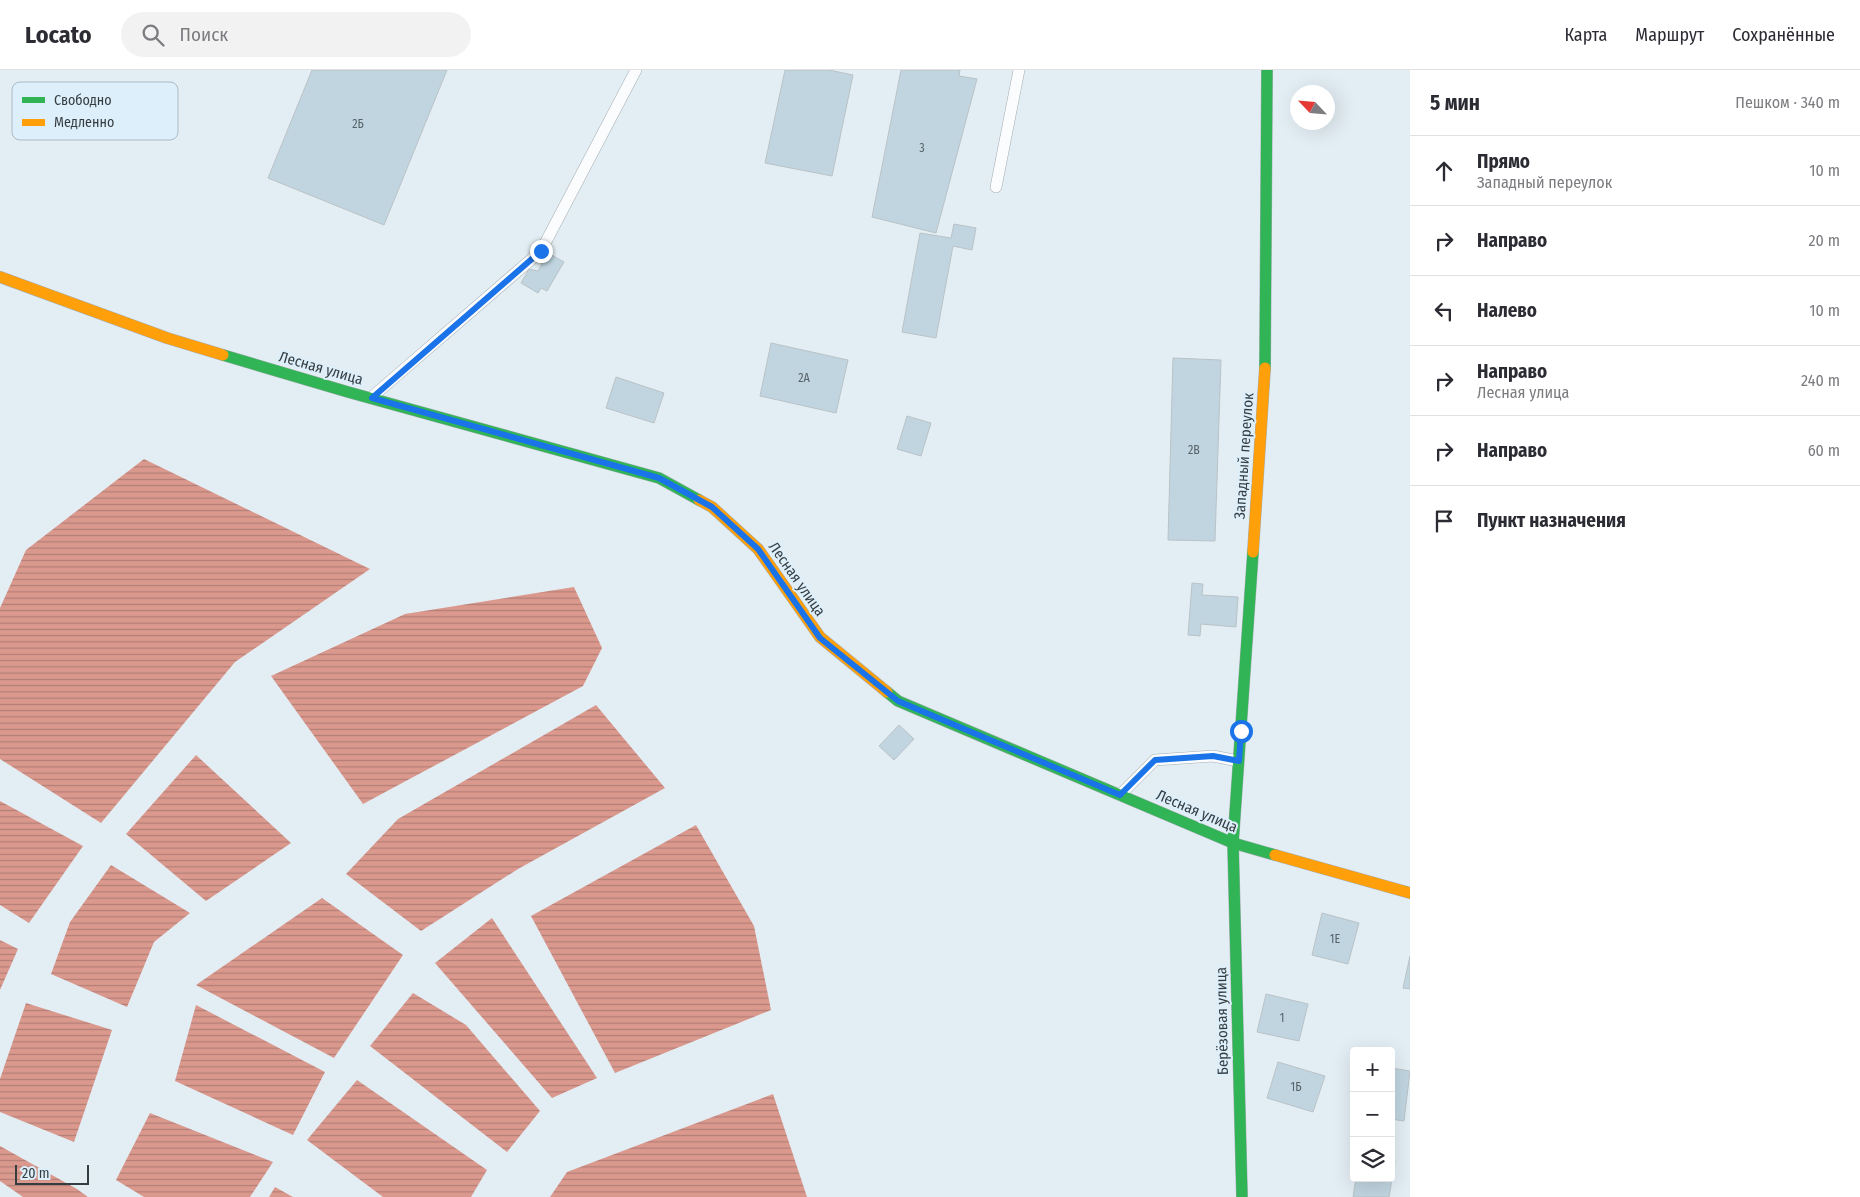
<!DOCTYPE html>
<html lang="ru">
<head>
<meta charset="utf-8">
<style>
	body { margin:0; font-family:"Fira Sans Condensed",sans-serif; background:#f2f2f3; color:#2b2b33 }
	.controls { position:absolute; right:15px; bottom:15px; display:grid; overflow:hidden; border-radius:5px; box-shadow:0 5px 20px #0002 }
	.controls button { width:45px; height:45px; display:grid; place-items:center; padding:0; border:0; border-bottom:1px solid #e1e1e2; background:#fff; color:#2b2b33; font:25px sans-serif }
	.compass { position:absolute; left:1290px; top:15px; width:45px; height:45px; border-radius:50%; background:#fff; box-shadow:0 5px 20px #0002; rotate:296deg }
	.scale { position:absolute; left:15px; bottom:12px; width:74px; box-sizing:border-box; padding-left:5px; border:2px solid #353d41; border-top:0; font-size:14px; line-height:18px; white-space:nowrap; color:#353d41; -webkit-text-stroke:4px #ddeffa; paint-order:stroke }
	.stop { position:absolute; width:15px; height:15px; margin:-11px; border:4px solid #1a73e8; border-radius:50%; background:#fff }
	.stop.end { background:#1a73e8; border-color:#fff; box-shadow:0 1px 5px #0008 }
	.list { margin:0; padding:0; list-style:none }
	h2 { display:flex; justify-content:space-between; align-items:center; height:65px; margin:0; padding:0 20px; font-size:21px }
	h2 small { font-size:16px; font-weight:400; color:#7c7c81 }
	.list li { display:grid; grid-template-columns:32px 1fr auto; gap:15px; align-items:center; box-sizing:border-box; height:70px; padding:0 20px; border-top:1px solid #e1e1e2 }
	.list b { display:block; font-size:19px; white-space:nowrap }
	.list p { margin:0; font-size:16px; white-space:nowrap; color:#7c7c81 }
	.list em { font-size:16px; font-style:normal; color:#7c7c81 }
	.icon { flex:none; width:28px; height:28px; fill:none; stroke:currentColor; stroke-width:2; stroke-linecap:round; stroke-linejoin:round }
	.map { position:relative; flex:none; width:1410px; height:1127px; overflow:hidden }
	header { display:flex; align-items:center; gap:30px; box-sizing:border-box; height:70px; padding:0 25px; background:#fff; border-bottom:1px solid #e1e1e2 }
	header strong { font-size:24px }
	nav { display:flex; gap:28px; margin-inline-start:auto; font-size:18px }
	.search { width:350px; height:45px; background:#f2f2f3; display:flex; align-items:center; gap:12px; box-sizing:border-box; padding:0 18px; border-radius:28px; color:#7c7c81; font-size:19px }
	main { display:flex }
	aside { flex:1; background:#fff }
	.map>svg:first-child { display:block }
</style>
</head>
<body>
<header>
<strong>Locato</strong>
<div class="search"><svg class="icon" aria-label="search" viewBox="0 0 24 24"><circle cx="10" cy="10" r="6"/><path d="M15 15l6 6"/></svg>Поиск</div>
<nav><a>Карта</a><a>Маршрут</a><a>Сохранённые</a></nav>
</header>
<main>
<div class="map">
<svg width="1410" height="1127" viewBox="0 0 1410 1127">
	<defs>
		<pattern id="water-rules" width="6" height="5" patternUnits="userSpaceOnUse" patternTransform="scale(1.25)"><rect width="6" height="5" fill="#db998e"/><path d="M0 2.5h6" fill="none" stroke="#b27e76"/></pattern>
	</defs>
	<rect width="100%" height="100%" fill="#e3eef4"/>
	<!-- water -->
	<g fill="url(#water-rules)">
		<polygon points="144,389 370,499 235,592 101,753 0,689 0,538 26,480"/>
		<polygon points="574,517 602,578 583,616 363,734 271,606 405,544"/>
		<polygon points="596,635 665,718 518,799 421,861 346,804 398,749"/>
		<polygon points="196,685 291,773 206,831 126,764"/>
		<polygon points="0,731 83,776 29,853 0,835"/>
		<polygon points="696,755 754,856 771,940 615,1003 531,846"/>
		<polygon points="111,795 190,843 154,872 127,937 51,904 70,852"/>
		<polygon points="322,828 403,885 334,988 196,915"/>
		<polygon points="492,848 597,1008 552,1028 435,893"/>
		<polygon points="0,870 18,879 0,920"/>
		<polygon points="413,923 466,955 540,1041 507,1082 370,976"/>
		<polygon points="26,933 112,960 74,1072 0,1042 0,1009"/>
		<polygon points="196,935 325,1002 293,1065 175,1011"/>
		<polygon points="357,1010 487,1100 471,1127 383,1127 307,1070"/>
		<polygon points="773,1024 807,1127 550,1127 567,1102"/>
		<polygon points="150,1043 273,1092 250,1127 144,1127 116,1110"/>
		<polygon points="0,1076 77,1119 88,1127 23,1127 0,1111"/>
		<polygon points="275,1117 293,1127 269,1127"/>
	</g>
	<!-- building -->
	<g fill="#c0d5e0" stroke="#bac2c6">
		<polygon points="312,0 447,0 384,155 268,108"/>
		<polygon points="785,0 829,0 853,5 832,106 765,93"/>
		<polygon points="901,0 960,0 959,6 977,9 936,163 872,147"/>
		<polygon points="954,154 976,158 972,180 953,176 936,268 902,262 920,163 951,168"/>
		<polygon points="548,183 564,192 547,221 541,218 538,223 521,213 529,199 538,201"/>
		<polygon points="771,273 848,290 836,343 760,326"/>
		<polygon points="1173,288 1221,290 1215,471 1168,470"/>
		<polygon points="616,307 664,323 654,353 606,338"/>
		<polygon points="907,346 931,353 921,386 897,379"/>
		<polygon points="1192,513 1203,514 1202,525 1238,527 1236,557 1201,554 1200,566 1188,565"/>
		<polygon points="899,655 914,669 894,690 879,676"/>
		<polygon points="1322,843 1359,853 1348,894 1312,885"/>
		<polygon points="1410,886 1410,919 1403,918"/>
		<polygon points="1266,924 1308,934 1299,971 1257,962"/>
		<polygon points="1278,992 1325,1006 1313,1042 1267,1028"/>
		<polygon points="1391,998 1410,1001 1404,1051 1391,1049"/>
		<polygon points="1391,1091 1395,1091 1389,1127 1353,1127 1356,1108 1391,1108"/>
	</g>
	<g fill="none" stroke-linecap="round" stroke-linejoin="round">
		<!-- lane casing -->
		<g stroke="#a5adb2" stroke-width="12">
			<g id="lane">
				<polyline points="996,117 1019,0"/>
				<polyline points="373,326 541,181 636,0"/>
				<polyline points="1120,725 1155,690 1213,686 1238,691"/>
			</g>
		</g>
		<!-- fast casing -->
		<g stroke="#a5adb2" stroke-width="12">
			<g id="fast">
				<polyline points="223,285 348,322 659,408 699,430"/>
				<polyline points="1265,298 1267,0"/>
				<polyline points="887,622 898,631 1233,773 1275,785"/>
				<polyline points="1242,1127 1233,773 1253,482"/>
			</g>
		</g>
		<!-- slow casing -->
		<g stroke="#a5adb2" stroke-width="12">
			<g id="slow">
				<polyline points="0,207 167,268 223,285"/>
				<polyline points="699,430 712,437 758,479 820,567 887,622"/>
				<polyline points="1253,482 1265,298"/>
				<polyline points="1275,785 1410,823"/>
			</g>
		</g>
		<!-- lane -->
		<use href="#lane" stroke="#fbfcfd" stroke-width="11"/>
		<!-- fast -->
		<use href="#fast" stroke="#30b455" stroke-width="11"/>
		<!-- slow -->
		<use href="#slow" stroke="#ff9f0a" stroke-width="11"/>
	</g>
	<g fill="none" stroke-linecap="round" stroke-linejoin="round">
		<!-- route -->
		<polyline stroke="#1a73e8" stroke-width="6" points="541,181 372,328 659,408 712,437 758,479 820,568 898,631 1120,725 1155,690 1213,686 1239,691 1241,661"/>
	</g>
	<g text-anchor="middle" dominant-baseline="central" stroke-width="4" stroke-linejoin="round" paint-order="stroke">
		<!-- number labels -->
		<g font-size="12" fill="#586369">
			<text x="358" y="54">2Б</text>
			<text x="922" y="78">3</text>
			<text x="804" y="308">2А</text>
			<text x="1194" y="380">2В</text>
			<text x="1335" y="869">1Е</text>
			<text x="1282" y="948">1</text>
			<text x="1296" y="1017">1Б</text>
		</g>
		<!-- street labels -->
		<g font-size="15" fill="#353d41" stroke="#ddeffa">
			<text transform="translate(321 298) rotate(16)">Лесная улица</text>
			<text transform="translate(1244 386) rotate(-86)">Западный переулок</text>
			<text transform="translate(797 509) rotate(55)">Лесная улица</text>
			<text transform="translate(1197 741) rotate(23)">Лесная улица</text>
			<text transform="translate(1222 951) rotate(-91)">Берёзовая улица</text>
		</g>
	</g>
	<!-- legend -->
	<rect x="12" y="12" width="166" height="58" rx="8" fill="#ddeffa" stroke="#abbac2" stroke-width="1"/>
	<rect x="22" y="27" width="23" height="6" fill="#30b455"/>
	<rect x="22" y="49" width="23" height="7" fill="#ff9f0a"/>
	<g font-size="14" fill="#353d41">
		<text x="54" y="35">Свободно</text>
		<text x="54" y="57">Медленно</text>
	</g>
</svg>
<div class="controls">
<button>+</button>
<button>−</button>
<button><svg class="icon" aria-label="layers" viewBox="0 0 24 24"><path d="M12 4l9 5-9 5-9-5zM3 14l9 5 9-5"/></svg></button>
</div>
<svg class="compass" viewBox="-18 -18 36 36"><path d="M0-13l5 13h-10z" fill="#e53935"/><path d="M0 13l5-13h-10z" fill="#7c7c81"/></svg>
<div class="scale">20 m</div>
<div class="stop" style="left:1241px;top:661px"></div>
<div class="stop end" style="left:541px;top:181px"></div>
</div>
<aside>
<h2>5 мин<small>Пешком · 340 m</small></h2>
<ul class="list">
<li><svg class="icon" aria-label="ahead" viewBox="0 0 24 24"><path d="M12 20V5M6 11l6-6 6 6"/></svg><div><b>Прямо</b><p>Западный переулок</p></div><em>10 m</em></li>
<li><svg class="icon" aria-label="right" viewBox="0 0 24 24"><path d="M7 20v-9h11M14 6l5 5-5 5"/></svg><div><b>Направо</b></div><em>20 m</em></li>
<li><svg class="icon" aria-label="left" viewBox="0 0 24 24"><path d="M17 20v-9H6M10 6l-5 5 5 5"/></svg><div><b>Налево</b></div><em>10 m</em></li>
<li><svg class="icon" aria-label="right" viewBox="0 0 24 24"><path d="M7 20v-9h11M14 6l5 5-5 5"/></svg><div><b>Направо</b><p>Лесная улица</p></div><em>240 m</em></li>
<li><svg class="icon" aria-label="right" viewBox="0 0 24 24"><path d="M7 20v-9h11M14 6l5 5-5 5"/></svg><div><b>Направо</b></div><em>60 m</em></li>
<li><svg class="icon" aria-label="arrive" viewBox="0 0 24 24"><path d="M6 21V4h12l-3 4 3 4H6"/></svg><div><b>Пункт назначения</b></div></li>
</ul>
</aside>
</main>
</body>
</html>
